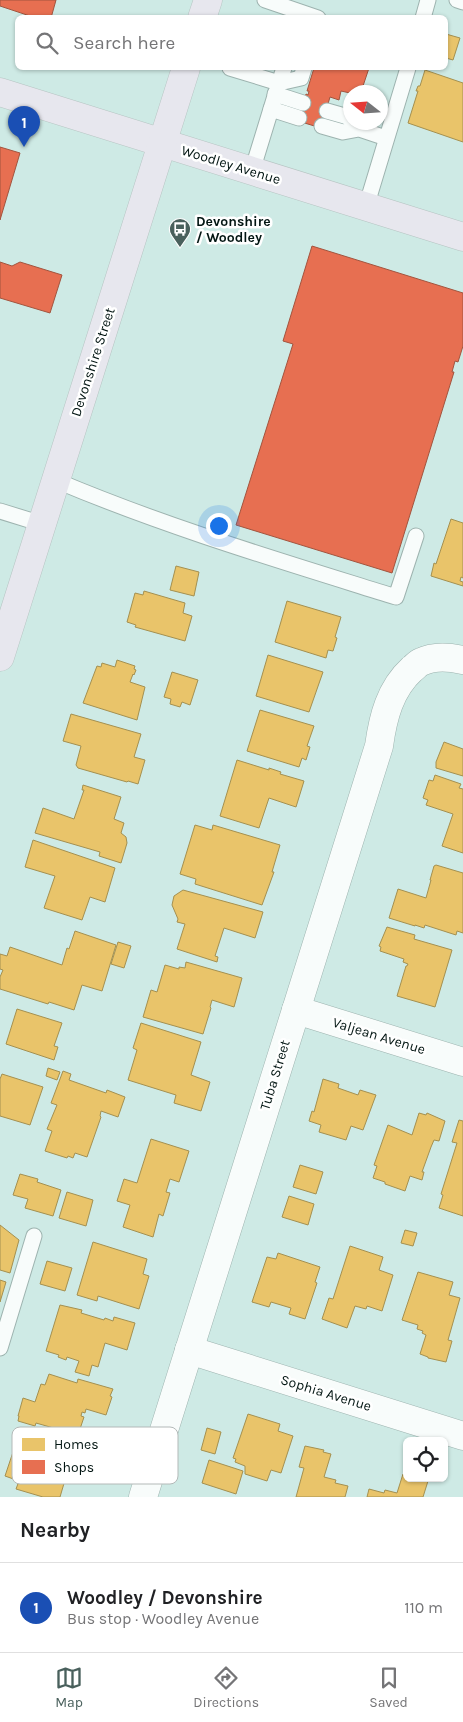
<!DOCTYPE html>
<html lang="en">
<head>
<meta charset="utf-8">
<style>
	body { margin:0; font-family:Karla,sans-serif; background:#f6f6f6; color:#202124 }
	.controls { position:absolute; right:15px; bottom:15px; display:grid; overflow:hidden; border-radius:8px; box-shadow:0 1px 4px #0004 }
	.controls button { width:45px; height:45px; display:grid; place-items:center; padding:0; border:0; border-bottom:1px solid #e0e0e0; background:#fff; color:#202124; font:25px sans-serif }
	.compass { position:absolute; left:343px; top:85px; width:45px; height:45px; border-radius:50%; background:#fff; box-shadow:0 1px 4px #0004; rotate:287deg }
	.you { position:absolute; left:218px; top:525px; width:18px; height:18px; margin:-12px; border:4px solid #fff; border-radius:50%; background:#1a73e8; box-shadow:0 0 0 8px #1a73e833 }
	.badge { display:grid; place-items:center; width:32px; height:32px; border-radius:50%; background:#49605c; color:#fff; font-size:16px; font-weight:700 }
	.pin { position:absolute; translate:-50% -41px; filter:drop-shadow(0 1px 2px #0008) }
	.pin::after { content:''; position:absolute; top:26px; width:18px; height:15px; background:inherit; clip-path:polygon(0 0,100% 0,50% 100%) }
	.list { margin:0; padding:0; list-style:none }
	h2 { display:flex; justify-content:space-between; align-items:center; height:65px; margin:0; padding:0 20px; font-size:21px }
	h2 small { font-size:16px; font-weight:400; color:#757577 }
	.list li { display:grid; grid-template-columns:32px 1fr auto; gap:15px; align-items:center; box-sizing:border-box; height:90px; padding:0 20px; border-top:1px solid #e0e0e0 }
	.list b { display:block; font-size:19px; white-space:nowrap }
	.list p { margin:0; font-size:16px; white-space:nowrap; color:#757577 }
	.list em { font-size:16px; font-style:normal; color:#757577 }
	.icon { flex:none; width:28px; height:28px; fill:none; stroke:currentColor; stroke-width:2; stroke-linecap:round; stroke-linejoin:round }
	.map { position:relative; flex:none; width:463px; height:1497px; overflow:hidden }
	.search { position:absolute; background:#fff; box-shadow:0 1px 4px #0004; left:15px; right:15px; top:15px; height:55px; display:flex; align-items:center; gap:12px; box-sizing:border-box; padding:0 18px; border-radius:8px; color:#757577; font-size:19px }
	.sheet { height:155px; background:#fff }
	nav { display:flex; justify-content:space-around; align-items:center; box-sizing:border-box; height:70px; border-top:1px solid #e0e0e0; background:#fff; font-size:14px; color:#757577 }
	nav a { display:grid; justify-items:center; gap:2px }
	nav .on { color:#49605c }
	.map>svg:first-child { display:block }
</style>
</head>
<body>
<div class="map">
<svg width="463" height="1497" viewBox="0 0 463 1497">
	<rect width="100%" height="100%" fill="#ceeae5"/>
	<!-- homes -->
	<g fill="#e9c46a" stroke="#a49050">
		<polygon points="446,34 460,38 453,60 446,58"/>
		<polygon points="425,70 463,83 463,142 408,123 418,91 416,91 418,86 420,86"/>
		<polygon points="451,519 463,523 463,578 461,577 460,581 463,582 463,586 431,576 434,563 436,564"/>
		<polygon points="176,566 199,572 194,596 170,590"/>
		<polygon points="144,591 185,603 183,613 192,616 185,641 135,627 136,625 127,622 135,593 143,595"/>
		<polygon points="287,601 341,617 335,637 337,638 333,651 328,650 326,658 275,642"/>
		<polygon points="268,655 323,672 309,712 256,696"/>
		<polygon points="117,660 135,666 134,669 136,670 134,675 133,674 130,682 145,687 137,720 83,703 97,666 101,667 102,663 115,667"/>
		<polygon points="172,672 198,680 190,705 182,702 180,707 170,704 171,699 164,697"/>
		<polygon points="260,710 314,726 307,746 310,747 306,760 302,758 299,767 247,751"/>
		<polygon points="71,714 141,734 134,757 145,760 138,784 128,781 127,782 78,768 76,765 81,746 63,741"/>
		<polygon points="444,742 463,749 463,776 436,768 436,762"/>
		<polygon points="237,760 269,770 269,768 281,772 280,774 304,781 296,807 269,798 259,828 220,816"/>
		<polygon points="435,775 461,784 459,788 463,789 463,853 442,846 453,814 426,805 428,800 423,798 429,780 433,781"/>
		<polygon points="83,785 121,797 114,819 124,823 121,833 126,837 127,843 121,863 99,856 100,852 35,833 43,808 74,819 84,790 82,790"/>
		<polygon points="195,825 212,830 213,825 280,845 272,872 274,872 262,905 195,884 196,879 180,874"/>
		<polygon points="33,840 115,868 105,902 90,897 82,920 44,908 55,876 25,867"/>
		<polygon points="436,865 463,873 463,933 457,931 456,935 425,925 424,928 415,925 415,926 389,918 398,889 426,898 431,880 430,880 434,866"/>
		<polygon points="183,890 263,912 255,938 224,928 215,956 218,957 217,962 177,949 185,924 177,922 178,919 172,905 174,896"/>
		<polygon points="387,927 415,935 414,939 452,950 435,1007 397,996 406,966 407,966 408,964 403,962 404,959 380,951 381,947 379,946"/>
		<polygon points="75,931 116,945 102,991 82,985 74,1010 49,1002 48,1004 0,989 0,977 3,970 0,969 0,954 7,956 10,947 62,965 67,948 69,949"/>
		<polygon points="118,942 131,946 124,968 111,964"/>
		<polygon points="186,962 242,978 234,1007 212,1000 210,1007 211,1008 203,1034 143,1017 151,990 157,992 165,965 179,969 179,967 185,968"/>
		<polygon points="17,1009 62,1023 54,1046 58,1047 54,1060 6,1044"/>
		<polygon points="141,1023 201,1042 191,1075 210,1082 201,1111 174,1103 176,1095 128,1080 137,1050 133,1048"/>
		<polygon points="48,1068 60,1072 57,1080 46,1076"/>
		<polygon points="63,1071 71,1074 69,1080 106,1093 107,1090 125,1097 118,1117 101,1111 100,1116 101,1117 87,1157 75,1153 73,1158 68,1156 67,1158 45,1151 52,1131 47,1129 57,1105 51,1103"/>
		<polygon points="2,1074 43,1087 30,1125 0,1116 0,1079"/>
		<polygon points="323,1079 339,1084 338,1088 358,1095 360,1090 376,1095 363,1130 351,1126 346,1140 319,1132 321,1125 309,1121 312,1111 314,1112"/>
		<polygon points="419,1113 426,1115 427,1113 445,1121 439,1141 434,1140 431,1147 422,1172 424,1172 422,1180 410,1176 405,1191 385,1184 385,1182 373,1178 377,1166 374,1165 388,1125 412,1135"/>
		<polygon points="459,1120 463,1121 463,1216 439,1208 443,1195 441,1194 457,1143 452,1142"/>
		<polygon points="151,1139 189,1151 179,1182 170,1179 166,1192 170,1193 163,1216 159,1214 153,1237 123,1227 130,1205 117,1201 124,1179 137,1183"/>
		<polygon points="300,1165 323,1172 316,1194 293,1187"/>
		<polygon points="20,1174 38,1179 37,1182 61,1190 53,1216 25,1208 28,1199 13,1195"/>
		<polygon points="67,1192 93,1200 86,1226 59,1218"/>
		<polygon points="289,1196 314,1204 308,1225 282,1217"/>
		<polygon points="0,1225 19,1240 10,1273 0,1270"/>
		<polygon points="405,1230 417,1233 413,1246 401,1243"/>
		<polygon points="93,1242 147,1259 143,1274 149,1276 139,1309 98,1296 97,1301 77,1295"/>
		<polygon points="350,1246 383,1257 379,1270 393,1275 382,1311 367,1306 366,1309 355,1306 347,1328 322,1319 329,1298 333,1299"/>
		<polygon points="278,1253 320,1267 315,1282 317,1283 305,1319 289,1314 291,1308 271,1302 269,1307 252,1302 267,1257 276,1259"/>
		<polygon points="47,1261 72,1268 65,1291 40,1284"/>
		<polygon points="418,1272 453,1282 449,1295 460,1298 448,1340 452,1341 446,1362 428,1358 428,1357 420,1354 426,1335 422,1333 423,1331 417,1329 418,1325 402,1320"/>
		<polygon points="0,1280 6,1282 0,1302"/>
		<polygon points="60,1305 82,1310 81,1313 104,1320 105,1318 113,1321 114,1317 135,1323 127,1350 105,1343 98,1367 92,1365 89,1376 75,1372 79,1361 67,1357 66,1360 58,1357 59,1355 46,1351"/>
		<polygon points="49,1374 77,1383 78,1379 113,1389 110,1396 112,1397 106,1415 86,1409 85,1413 82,1412 81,1416 84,1417 78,1435 36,1423 35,1426 18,1421 19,1416 18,1416 23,1398 35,1402 41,1384 45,1385"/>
		<polygon points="248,1414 280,1424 278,1431 293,1436 281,1473 271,1470 267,1481 245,1474 245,1466 235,1462 236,1459 233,1458"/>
		<polygon points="207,1428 221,1432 215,1454 201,1450"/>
		<polygon points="32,1441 68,1452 66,1464 64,1464 63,1466 67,1467 63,1479 65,1480 60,1497 43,1497 16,1489 19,1481 5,1476 14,1449 28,1453"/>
		<polygon points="305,1446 324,1450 323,1452 331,1454 324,1477 336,1480 335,1483 348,1486 345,1497 296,1497 304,1468 299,1467"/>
		<polygon points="209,1460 243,1471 236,1494 202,1483"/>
		<polygon points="403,1474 407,1475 407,1478 418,1478 428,1481 423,1497 367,1497 369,1489 384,1493 385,1490 397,1493"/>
	</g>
	<!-- shops -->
	<g fill="#e76f51" stroke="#a2543e">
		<polygon points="0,0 56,0 51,18 36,18 0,6"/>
		<polygon points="314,68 369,68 361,92 350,93 341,91 339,100 330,97 321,128 298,121 306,94 308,95 309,91 307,91"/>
		<polygon points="0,147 20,153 0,220"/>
		<polygon points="312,246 463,293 463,346 458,362 455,361 452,372 454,372 392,573 236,525 293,344 283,341"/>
		<polygon points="0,262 12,266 20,262 62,275 50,313 0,298"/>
	</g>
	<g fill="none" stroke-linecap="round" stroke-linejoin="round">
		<!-- service casing -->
		<g stroke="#9db3af" stroke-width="17">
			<g id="service">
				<polyline points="265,0 318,18"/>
				<polyline points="457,0 463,2"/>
				<polyline points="423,18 428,0"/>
				<polyline points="230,68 279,83 252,171"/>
				<polyline points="279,83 301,78 304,68"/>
				<polyline points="279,83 284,68"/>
				<polyline points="275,94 303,103"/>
				<polyline points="271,109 299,118"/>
				<polyline points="327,111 348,117 350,120"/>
				<polyline points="322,126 343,132 359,129 386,138"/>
				<polyline points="366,207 408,68"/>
				<path d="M55,480C166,527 281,561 396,597L416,536"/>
				<polyline points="0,511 42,524"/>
				<polyline points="0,1348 34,1236"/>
			</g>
		</g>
		<!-- minor casing -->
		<g stroke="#9db3af" stroke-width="29">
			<g id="minor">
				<polyline points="296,1010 463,1062"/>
				<polyline points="189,1350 463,1436"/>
				<path d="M143,1497L379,746C383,717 390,689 412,669C415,667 418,663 421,662C433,656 450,657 463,660"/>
			</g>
		</g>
		<!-- primary casing -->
		<g stroke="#b6c4c2" stroke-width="29">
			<g id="primary">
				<polyline points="202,18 208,0"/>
				<polyline points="0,92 463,237"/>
				<polyline points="0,657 186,68"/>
			</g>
		</g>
		<!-- service -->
		<use href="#service" stroke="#f8fcfb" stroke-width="15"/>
		<!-- minor -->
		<use href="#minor" stroke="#f8fcfb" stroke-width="28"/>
		<!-- primary -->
		<use href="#primary" stroke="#e7e7ee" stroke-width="28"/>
	</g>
	<!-- icons -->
	<defs>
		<g id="bus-pin" transform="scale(1.125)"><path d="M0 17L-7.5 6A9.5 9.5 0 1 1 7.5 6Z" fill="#49605c" stroke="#fff"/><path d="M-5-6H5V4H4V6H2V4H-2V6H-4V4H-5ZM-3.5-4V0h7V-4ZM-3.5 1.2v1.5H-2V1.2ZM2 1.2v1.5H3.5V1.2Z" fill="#fff"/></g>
	</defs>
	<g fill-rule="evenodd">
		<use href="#bus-pin" x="180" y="229"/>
	</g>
	<g text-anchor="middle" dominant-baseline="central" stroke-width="5" stroke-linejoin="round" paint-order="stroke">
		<!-- street labels -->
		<g font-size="14" fill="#021512" stroke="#fff">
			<text transform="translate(231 165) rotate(17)">Woodley Avenue</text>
			<text transform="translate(93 362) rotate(-72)">Devonshire Street</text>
			<text transform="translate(379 1036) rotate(17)">Valjean Avenue</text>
			<text transform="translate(275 1075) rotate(-73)">Tuba Street</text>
			<text transform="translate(326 1393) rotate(17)">Sophia Avenue</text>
		</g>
		<!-- poi labels -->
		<g font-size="14" font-weight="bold" fill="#021512" stroke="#fff" text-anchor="start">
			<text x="196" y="221">Devonshire<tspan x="196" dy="16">/ Woodley</tspan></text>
		</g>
	</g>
	<!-- legend -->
	<rect x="12" y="1427" width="166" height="57" rx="8" fill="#fff" stroke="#b3b9b8" stroke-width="1"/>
	<rect x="22" y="1438" width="23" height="13" fill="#e9c46a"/>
	<rect x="22" y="1460" width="23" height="14" fill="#e76f51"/>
	<g font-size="14" fill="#021512">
		<text x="54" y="1449">Homes</text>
		<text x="54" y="1472">Shops</text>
	</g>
</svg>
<div class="controls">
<button><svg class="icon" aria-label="locate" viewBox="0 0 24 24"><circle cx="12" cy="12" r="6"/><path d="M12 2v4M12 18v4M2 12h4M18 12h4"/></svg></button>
</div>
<svg class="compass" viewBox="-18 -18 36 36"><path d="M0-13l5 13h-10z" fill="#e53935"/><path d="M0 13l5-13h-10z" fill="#757577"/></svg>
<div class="you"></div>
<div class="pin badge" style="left:24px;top:147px;background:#1a4fb4">1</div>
<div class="search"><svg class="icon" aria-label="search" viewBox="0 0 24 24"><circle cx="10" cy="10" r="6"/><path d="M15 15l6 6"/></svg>Search here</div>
</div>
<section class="sheet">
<h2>Nearby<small></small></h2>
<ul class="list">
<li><span class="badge" style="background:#1a4fb4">1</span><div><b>Woodley / Devonshire</b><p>Bus stop · Woodley Avenue</p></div><em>110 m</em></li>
</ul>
</section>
<nav>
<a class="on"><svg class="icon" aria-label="map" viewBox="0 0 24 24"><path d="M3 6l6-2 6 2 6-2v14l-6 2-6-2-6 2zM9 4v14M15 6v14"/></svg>Map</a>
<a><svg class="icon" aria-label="directions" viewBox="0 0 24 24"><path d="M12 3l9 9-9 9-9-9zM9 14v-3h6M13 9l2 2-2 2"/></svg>Directions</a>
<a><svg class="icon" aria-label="saved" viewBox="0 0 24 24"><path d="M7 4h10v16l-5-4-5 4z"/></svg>Saved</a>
</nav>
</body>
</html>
